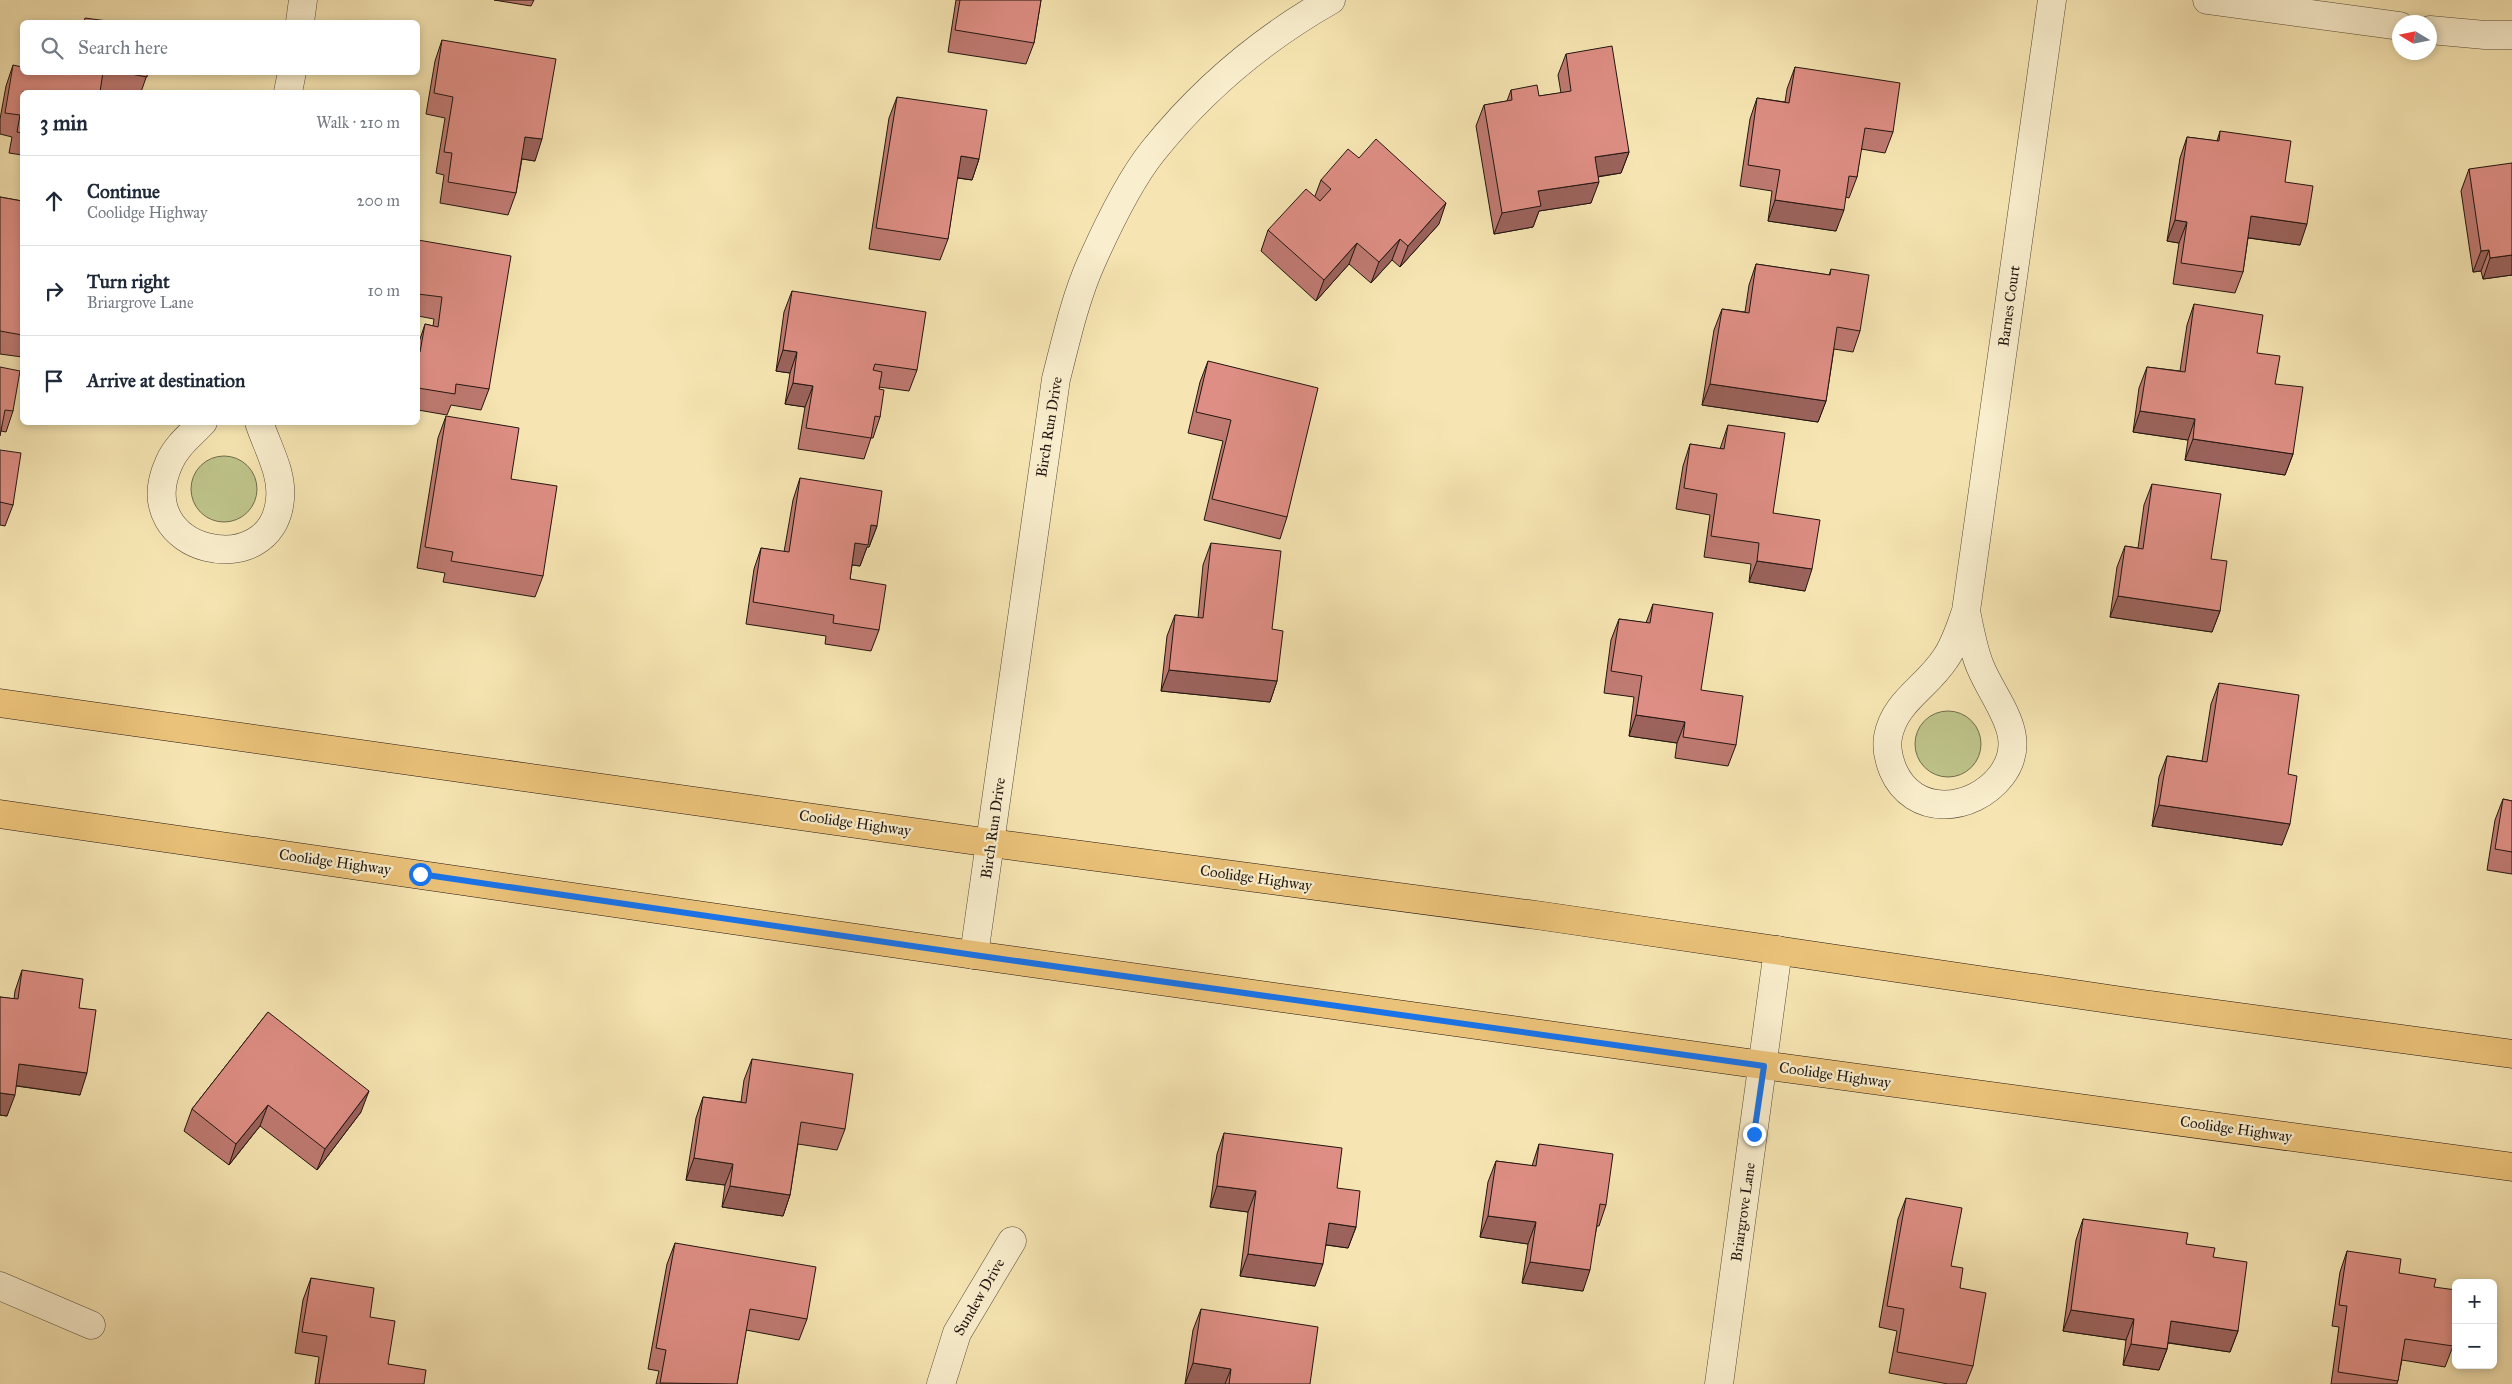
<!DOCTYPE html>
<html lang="en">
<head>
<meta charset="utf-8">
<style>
	body { margin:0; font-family:"IM FELL Great Primer",serif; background:#f2f2f3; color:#1f2937 }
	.controls { position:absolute; right:15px; bottom:15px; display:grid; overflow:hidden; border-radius:8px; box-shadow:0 2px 8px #0003 }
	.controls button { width:45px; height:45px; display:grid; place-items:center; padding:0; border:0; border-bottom:1px solid #e0e1e3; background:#fff; color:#1f2937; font:25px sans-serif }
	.compass { position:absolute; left:2392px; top:15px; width:45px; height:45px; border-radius:50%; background:#fff; box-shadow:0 2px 8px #0003; rotate:280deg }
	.stop { position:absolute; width:15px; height:15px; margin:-11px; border:4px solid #1a73e8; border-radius:50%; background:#fff }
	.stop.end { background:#1a73e8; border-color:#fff; box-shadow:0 1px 5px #0008 }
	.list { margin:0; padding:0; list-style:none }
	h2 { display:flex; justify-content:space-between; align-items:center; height:65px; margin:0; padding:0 20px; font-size:21px }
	h2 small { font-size:16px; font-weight:400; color:#747a83 }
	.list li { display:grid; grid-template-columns:32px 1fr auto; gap:15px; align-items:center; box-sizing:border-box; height:90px; padding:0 20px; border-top:1px solid #e0e1e3 }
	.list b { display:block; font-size:19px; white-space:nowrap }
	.list p { margin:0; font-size:16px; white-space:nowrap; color:#747a83 }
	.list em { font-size:16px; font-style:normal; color:#747a83 }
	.icon { flex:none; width:28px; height:28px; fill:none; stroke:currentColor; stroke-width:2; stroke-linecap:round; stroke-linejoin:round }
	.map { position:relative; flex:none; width:2512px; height:1384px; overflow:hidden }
	.search { position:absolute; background:#fff; box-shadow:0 2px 8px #0003; left:20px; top:20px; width:400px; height:55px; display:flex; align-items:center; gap:12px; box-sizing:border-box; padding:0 18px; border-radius:8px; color:#747a83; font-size:19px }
	.panel { position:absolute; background:#fff; box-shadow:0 2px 8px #0003; left:20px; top:90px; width:400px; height:335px; border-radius:8px }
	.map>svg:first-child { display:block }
</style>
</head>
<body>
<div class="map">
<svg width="2512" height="1384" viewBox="0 0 2512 1384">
	<rect width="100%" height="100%" fill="#f6e5b2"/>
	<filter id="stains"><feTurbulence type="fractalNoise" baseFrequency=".004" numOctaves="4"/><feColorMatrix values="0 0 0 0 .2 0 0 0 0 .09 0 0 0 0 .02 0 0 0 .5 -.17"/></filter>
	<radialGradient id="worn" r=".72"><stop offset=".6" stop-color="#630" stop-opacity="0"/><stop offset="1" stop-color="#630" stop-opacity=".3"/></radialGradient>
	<!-- green -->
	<g fill="#bec48a" stroke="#706c4d">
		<circle cx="224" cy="489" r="33"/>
		<circle cx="1948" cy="744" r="33"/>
	</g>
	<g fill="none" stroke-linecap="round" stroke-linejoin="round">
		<!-- minor casing -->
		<g stroke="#564938" stroke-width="29">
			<g id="minor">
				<polyline points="2207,0 2400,26"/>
				<polyline points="300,22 303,0"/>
				<polyline points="2430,30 2485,35 2512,35"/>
				<polyline points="288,92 292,72"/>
				<path d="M203,422C191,435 176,446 169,463C128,553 273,585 280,499C283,473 267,447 259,422"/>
				<path d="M1966,611C1970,630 1973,649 1980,666C1995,703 2031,737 2001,776C1972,813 1913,817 1893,770C1889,760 1886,748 1888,737C1894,702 1926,688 1945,659C1955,645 1960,628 1966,611L2052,0"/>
				<path d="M974,955L1056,379C1066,340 1075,299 1091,263C1107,227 1129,181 1153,151C1202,90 1264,38 1331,0"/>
				<polyline points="0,1286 91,1325"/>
				<polyline points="941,1384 957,1333 1012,1241"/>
				<polyline points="1719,1384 1778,950"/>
			</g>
		</g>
		<!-- major casing -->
		<g stroke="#211510" stroke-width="29">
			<g id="major">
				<polyline points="0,703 991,843 1543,916 2136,1003 2512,1054"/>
				<polyline points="0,814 974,955 1763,1065 2512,1167"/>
			</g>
		</g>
		<!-- minor -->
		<use href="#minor" stroke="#f9eecd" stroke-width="28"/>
		<!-- major -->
		<use href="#major" stroke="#ebc279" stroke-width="28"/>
	</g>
	<!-- wall -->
	<g fill="#bf7a72" stroke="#211510">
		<polygon points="494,0 534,0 531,6"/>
		<polygon points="956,0 1041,0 1034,43 1026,64 948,52"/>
		<polygon points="442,40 535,161 522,159 516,193 508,215 440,203 444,175 436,173 445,118 426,114 435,61"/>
		<polygon points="1566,54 1629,152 1621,173 1598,177 1591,203 1539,211 1533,227 1494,234 1476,126 1484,105 1507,101 1511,90 1539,96 1561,93 1558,75"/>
		<polygon points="13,65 22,72 148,72 141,92 22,92 22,155 9,153 12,137 0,134 0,119 6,86"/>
		<polygon points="1795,67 1893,132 1885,153 1861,149 1857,177 1849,198 1846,197 1836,231 1768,221 1772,191 1740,186 1750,119 1757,98 1785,102 1787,89"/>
		<polygon points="897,97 979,159 972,180 957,178 948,239 940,260 869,249 889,118"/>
		<polygon points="2220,131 2285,182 2300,245 2248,238 2243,272 2235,293 2173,284 2179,243 2167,241 2180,158 2187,137 2217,141"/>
		<polygon points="1359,158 1439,224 1400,267 1392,260 1371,283 1349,264 1316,301 1261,251 1268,230 1315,196 1321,180"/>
		<polygon points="2469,169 2512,275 2483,279 2481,271 2473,272 2461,191"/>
		<polygon points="0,197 22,201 22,357 0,354"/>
		<polygon points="418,240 489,389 481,410 451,405 447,415 418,410 418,345 425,324 433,326 434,319 418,316"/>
		<polygon points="1756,264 1829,275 1831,269 1860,331 1853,352 1834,349 1826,401 1818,422 1702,405 1714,330 1722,309 1745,312 1749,285"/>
		<polygon points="792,291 917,370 909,391 879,387 880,417 873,438 871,438 864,459 798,449 805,407 785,404 790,373 776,371 784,312"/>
		<polygon points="2194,304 2257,353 2275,384 2293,454 2285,475 2185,460 2188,440 2133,432 2139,388 2147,367 2180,371 2187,325"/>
		<polygon points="1208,361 1287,517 1280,539 1204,520 1223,441 1188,433 1200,382"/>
		<polygon points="0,367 13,411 6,432 1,431"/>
		<polygon points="446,416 511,479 543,576 535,597 443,582 445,573 417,568 438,438"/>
		<polygon points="1728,425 1773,513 1805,591 1749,582 1751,564 1704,557 1710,515 1676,509 1683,466 1690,444 1720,449"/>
		<polygon points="0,450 13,505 5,526 0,525"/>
		<polygon points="800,478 877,526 869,547 867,547 860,566 852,565 850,579 879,630 871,651 825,644 826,636 746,624 754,569 761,548 784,552 793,500"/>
		<polygon points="2152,484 2211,559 2220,611 2212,632 2110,617 2117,567 2125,546 2138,548 2144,505"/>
		<polygon points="1211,543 1272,629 1277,681 1270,702 1161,691 1167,636 1175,615 1198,618 1203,565"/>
		<polygon points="1653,604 1701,690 1736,745 1728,766 1675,758 1677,743 1629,736 1634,697 1604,693 1611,640 1619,619 1646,623"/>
		<polygon points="2219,683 2288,774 2282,845 2152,826 2159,777 2167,756 2202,761 2211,704"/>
		<polygon points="2503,799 2512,801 2512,874 2487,870 2495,820"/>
		<polygon points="22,970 79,1008 80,1095 16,1086 7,1116 0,1115 0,997 14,999 15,991"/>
		<polygon points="268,1012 361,1112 317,1170 260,1126 229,1165 184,1131 192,1109"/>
		<polygon points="752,1059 845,1129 837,1150 798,1144 790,1195 783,1216 722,1207 725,1185 686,1180 696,1118 703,1097 741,1102 744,1080"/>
		<polygon points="1224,1133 1337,1188 1356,1227 1348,1248 1326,1245 1315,1286 1240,1276 1248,1212 1210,1207 1217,1154"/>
		<polygon points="1539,1144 1606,1205 1599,1226 1597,1226 1583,1291 1522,1283 1528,1244 1480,1237 1488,1182 1496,1161 1532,1166"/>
		<polygon points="1906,1198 1951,1266 1960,1288 1973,1366 1966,1384 1948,1384 1889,1373 1897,1331 1879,1327 1898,1219"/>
		<polygon points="2083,1219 2186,1244 2213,1257 2238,1331 2230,1352 2168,1343 2167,1349 2159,1370 2123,1365 2126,1340 2063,1331 2076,1240"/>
		<polygon points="675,1243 807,1319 799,1340 746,1330 737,1384 656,1384 659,1371 648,1369 667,1264"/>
		<polygon points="2347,1251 2399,1273 2434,1287 2453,1346 2445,1367 2402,1360 2397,1384 2331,1384 2339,1327 2332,1326 2340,1272"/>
		<polygon points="311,1278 370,1317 388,1364 424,1384 315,1384 319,1357 295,1353 303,1300"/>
		<polygon points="1201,1309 1310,1384 1185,1384 1193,1330"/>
	</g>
	<!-- shaded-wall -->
	<g fill="#9b635c" stroke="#211510">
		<polygon points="525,137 542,139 535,161 517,158"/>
		<polygon points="1629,152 1621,173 1587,178 1595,157"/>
		<polygon points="961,156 979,159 972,180 953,177"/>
		<polygon points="1599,182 1591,203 1539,211 1533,227 1494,234 1502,213 1538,191"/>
		<polygon points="1775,200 1844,210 1836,231 1768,221"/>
		<polygon points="1446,203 1439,224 1400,267 1408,246"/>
		<polygon points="2251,216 2307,224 2300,245 2243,237"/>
		<polygon points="2175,220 2187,222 2179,243 2167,241"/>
		<polygon points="1400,239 1392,260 1371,283 1379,262"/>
		<polygon points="1357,243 1349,264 1316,301 1324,280"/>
		<polygon points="2489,250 2481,271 2473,272 2481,251"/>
		<polygon points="2512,255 2512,275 2483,279 2490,258"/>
		<polygon points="783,350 797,352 790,373 776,371"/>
		<polygon points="793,383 813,386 805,407 785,404"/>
		<polygon points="1710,384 1826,401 1818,422 1702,405"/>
		<polygon points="2140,411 2195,419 2188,440 2133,432"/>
		<polygon points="2193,439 2293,454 2285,475 2185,460"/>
		<polygon points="871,525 877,526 869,547 867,547 860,566 847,564 855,543"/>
		<polygon points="1757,561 1812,569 1805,591 1749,582"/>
		<polygon points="2118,596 2220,611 2212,632 2110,617"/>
		<polygon points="1169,670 1277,681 1270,702 1161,691"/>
		<polygon points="1636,715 1685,722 1677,743 1629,736"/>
		<polygon points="2159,805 2290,824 2282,845 2152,826"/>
		<polygon points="19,1064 87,1073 80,1095 12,1085"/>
		<polygon points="369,1091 361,1112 317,1170 325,1149"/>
		<polygon points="0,1093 15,1095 7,1116 0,1115"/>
		<polygon points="268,1105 260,1126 229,1165 236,1144"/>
		<polygon points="694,1158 733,1164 725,1185 686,1180"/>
		<polygon points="730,1186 790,1195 783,1216 722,1207"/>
		<polygon points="1217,1186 1256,1191 1248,1212 1210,1207"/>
		<polygon points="1488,1216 1536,1222 1528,1244 1480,1237"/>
		<polygon points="1329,1223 1356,1227 1348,1248 1321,1244"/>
		<polygon points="1248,1254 1323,1264 1315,1286 1240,1276"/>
		<polygon points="1530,1262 1590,1270 1583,1291 1522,1283"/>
		<polygon points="2071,1310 2134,1319 2126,1340 2063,1331"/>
		<polygon points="2171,1321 2238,1331 2230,1352 2164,1342"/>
		<polygon points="2131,1344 2167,1349 2159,1370 2123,1365"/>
		<polygon points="1193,1363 1231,1369 1225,1384 1185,1384"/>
	</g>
	<!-- building -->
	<g fill="#de8e84" stroke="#211510">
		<polygon points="960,0 1041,0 1034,43 955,30"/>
		<polygon points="85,18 115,22 84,22"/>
		<polygon points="442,40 556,59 542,139 525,137 516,193 448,182 452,153 444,152 453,97 434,93"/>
		<polygon points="1612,46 1629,152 1595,157 1599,182 1538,191 1541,206 1502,213 1484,105 1512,100 1511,90 1537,85 1539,96 1571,91 1566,54"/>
		<polygon points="13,65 22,67 22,72 103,72 100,92 22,92 22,133 17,132 20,115 5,113"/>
		<polygon points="1795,67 1900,83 1893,132 1865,128 1857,177 1849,176 1844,210 1775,200 1780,170 1748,165 1757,98 1789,103"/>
		<polygon points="120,72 148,72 147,77"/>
		<polygon points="897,97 987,110 979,159 961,156 948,239 876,228"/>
		<polygon points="2220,131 2291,141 2285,182 2313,186 2307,224 2251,216 2243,272 2181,263 2187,222 2175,220 2187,137 2219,141"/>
		<polygon points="1376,139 1446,203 1408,246 1400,239 1379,262 1357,243 1324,280 1268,230 1306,189 1320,201 1331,189 1321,180 1348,149 1359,158"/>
		<polygon points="2512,163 2512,255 2490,258 2489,250 2481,251 2469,169"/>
		<polygon points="0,197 22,201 22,335 0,331"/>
		<polygon points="418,240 511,256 489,389 456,384 455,394 418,388 418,352 420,352 425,324 438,327 442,297 418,294"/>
		<polygon points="1756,264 1830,275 1831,269 1869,275 1860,331 1837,327 1826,401 1710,384 1722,309 1749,313"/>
		<polygon points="792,291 926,312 917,370 875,364 873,370 882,372 879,389 884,390 880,417 875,416 871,438 806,428 813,386 793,383 797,352 783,350"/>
		<polygon points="2194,304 2263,315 2257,353 2280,356 2275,384 2303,387 2293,454 2193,439 2195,419 2140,411 2147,367 2185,372"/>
		<polygon points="1208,361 1318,388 1287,517 1212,499 1231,420 1196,412"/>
		<polygon points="0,367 20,371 13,411 5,410 0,436"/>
		<polygon points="446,416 519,428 511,479 557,486 543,576 451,561 453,552 425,547"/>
		<polygon points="1728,425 1785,433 1773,513 1820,520 1812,569 1757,561 1759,543 1711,536 1717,494 1684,488 1690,444 1724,449"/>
		<polygon points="0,450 21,453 13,505 0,502"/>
		<polygon points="800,478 882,491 877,526 871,525 868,545 855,543 850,579 886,585 879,630 833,623 834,615 753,602 761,548 789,552"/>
		<polygon points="2152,484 2221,494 2211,559 2227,561 2220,611 2118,596 2125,546 2143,549"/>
		<polygon points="1211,543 1281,551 1272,629 1283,631 1277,681 1169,670 1175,615 1203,618"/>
		<polygon points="1653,604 1713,613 1701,690 1743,696 1736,745 1683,737 1685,722 1636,715 1642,676 1611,671 1619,619 1650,623"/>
		<polygon points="2219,683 2299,695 2288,774 2297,776 2290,824 2159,805 2167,756 2207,762"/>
		<polygon points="2503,799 2512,801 2512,852 2495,849"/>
		<polygon points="22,970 83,979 79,1008 96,1010 87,1073 19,1064 15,1095 0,1093 0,997 18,999"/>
		<polygon points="268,1012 369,1091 325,1149 268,1105 236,1144 192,1109"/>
		<polygon points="752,1059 853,1074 845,1129 801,1122 790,1195 730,1186 733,1164 694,1158 703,1097 746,1103"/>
		<polygon points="1224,1133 1342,1148 1337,1188 1360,1191 1356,1227 1329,1223 1323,1264 1248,1254 1256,1191 1217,1186"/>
		<polygon points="1539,1144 1613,1154 1606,1205 1600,1204 1590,1270 1530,1262 1536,1222 1488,1216 1496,1161 1536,1166"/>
		<polygon points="1906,1198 1962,1208 1951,1266 1963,1268 1960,1288 1986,1293 1973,1366 1897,1352 1904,1309 1887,1306"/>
		<polygon points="2083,1219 2188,1233 2186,1244 2215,1248 2213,1257 2247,1262 2238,1331 2171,1321 2167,1349 2131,1344 2134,1319 2071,1310"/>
		<polygon points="675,1243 816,1267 807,1319 750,1309 737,1384 660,1383 666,1350 656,1348"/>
		<polygon points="2347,1251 2401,1259 2399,1273 2436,1279 2434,1287 2456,1290 2456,1325 2453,1346 2405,1339 2398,1381 2338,1372 2347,1306 2339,1305"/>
		<polygon points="311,1278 374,1288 370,1317 395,1321 388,1364 426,1370 424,1384 319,1384 327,1336 302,1332"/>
		<polygon points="1201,1309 1318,1327 1310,1384 1229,1384 1231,1369 1193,1363"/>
	</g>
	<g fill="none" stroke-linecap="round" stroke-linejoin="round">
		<!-- route -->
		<polyline stroke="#1a73e8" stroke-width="6" points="420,874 974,955 1764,1066 1754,1134"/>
	</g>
	<g text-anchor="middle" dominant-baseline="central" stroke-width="4.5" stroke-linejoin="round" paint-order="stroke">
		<!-- street labels -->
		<g font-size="15" fill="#211510" stroke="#f9eecd">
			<text transform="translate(2009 306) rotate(-82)">Barnes Court</text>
			<text transform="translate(1049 427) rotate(-81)">Birch Run Drive</text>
			<text transform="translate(855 823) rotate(8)">Coolidge Highway</text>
			<text transform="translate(993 828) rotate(-82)">Birch Run Drive</text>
			<text transform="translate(335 862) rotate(8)">Coolidge Highway</text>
			<text transform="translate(1256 878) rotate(8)">Coolidge Highway</text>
			<text transform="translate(1835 1075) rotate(8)">Coolidge Highway</text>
			<text transform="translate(2236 1129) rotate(8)">Coolidge Highway</text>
			<text transform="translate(1743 1212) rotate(-82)">Briargrove Lane</text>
			<text transform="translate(979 1297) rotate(-60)">Sundew Drive</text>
		</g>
	</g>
	<rect width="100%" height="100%" filter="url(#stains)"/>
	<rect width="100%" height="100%" fill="url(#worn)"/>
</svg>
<div class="controls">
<button>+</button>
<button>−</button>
</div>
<svg class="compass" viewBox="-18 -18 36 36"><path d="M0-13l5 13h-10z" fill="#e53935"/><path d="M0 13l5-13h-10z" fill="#747a83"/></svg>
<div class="stop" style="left:420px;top:874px"></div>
<div class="stop end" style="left:1754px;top:1134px"></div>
<div class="search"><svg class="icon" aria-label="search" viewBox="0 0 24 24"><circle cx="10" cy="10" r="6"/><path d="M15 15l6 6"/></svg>Search here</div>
<section class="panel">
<h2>3 min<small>Walk · 210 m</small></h2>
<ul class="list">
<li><svg class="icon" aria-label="ahead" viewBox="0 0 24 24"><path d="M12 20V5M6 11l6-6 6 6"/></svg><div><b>Continue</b><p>Coolidge Highway</p></div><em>200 m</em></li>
<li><svg class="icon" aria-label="right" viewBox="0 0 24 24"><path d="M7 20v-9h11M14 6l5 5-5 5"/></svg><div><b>Turn right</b><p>Briargrove Lane</p></div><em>10 m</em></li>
<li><svg class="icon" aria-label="arrive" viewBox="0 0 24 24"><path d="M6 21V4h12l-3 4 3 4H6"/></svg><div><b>Arrive at destination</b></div></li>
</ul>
</section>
</div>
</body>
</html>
